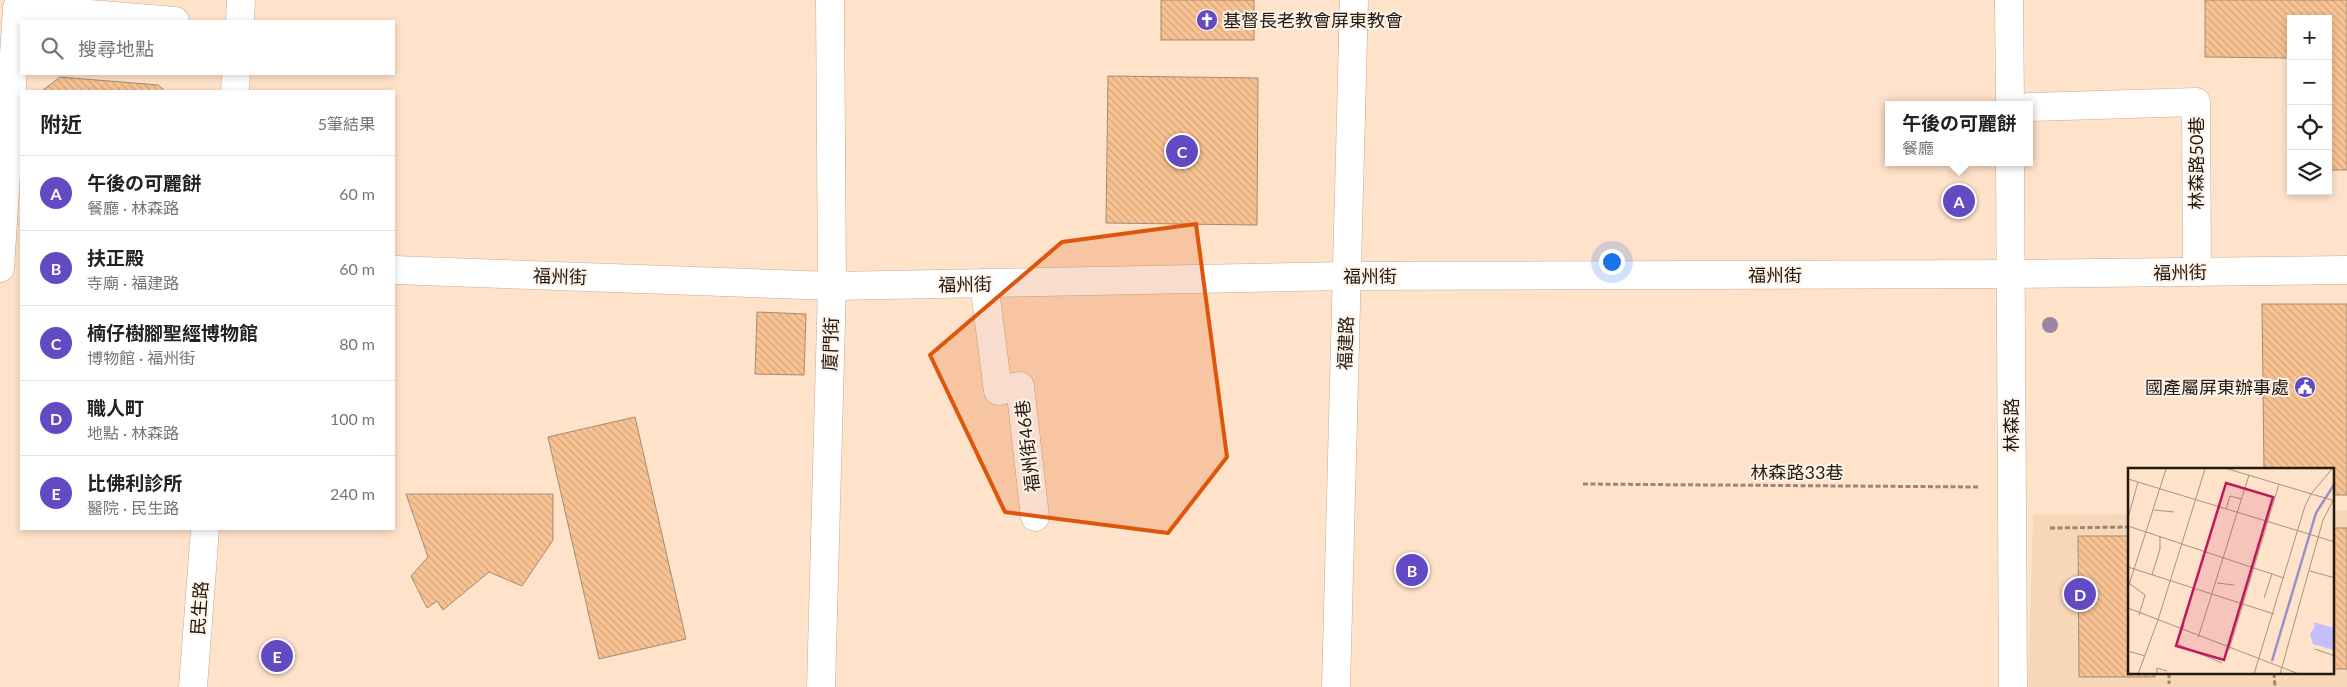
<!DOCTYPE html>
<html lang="zh-TW">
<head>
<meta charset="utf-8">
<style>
	body { margin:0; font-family:Lato,"Noto Sans TC","Noto Sans JP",sans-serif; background:#f2f2f2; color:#222 }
	.controls { position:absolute; right:15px; top:15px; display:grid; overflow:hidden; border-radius:0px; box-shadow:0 2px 8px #0003 }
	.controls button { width:45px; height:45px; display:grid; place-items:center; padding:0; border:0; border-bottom:1px solid #e0e0e0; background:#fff; color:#222; font:25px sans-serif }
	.you { position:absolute; left:1611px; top:261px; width:18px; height:18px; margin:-12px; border:4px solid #fff; border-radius:50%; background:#1a73e8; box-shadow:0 0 0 8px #1a73e833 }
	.badge { display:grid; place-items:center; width:32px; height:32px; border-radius:50%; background:#624ac3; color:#fff; font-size:16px; font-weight:700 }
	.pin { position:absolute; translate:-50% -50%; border:2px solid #fff; box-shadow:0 1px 5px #0006 }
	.popup { position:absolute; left:1885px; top:101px; width:148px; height:65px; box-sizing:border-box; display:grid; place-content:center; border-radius:0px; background:#fff; filter:drop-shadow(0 1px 4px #0005); font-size:16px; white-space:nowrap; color:#767676 }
	.popup b { font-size:19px; color:#222 }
	.popup::after { content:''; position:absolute; left:50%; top:100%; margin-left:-10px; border:10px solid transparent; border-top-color:#fff }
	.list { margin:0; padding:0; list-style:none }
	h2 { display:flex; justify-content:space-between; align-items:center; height:65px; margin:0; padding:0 20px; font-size:21px }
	h2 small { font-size:16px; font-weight:400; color:#767676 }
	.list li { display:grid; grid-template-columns:32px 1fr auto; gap:15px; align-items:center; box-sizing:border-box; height:75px; padding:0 20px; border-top:1px solid #e0e0e0 }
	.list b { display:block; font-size:19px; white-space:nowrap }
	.list p { margin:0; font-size:16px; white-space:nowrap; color:#767676 }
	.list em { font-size:16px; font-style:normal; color:#767676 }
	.icon { flex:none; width:28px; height:28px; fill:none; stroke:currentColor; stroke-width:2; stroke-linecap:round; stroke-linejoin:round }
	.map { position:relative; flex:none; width:2347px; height:687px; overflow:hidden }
	.search { position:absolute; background:#fff; box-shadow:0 2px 8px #0003; left:20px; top:20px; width:375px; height:55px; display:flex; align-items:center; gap:12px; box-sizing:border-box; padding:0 18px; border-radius:0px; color:#767676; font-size:19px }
	.panel { position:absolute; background:#fff; box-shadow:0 2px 8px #0003; left:20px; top:90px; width:375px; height:440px; border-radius:0px }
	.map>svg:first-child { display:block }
</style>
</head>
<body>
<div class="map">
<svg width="2347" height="687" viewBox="0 0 2347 687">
	<defs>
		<pattern id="building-back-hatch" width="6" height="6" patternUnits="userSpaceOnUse" patternTransform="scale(1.25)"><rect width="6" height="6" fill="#f8c292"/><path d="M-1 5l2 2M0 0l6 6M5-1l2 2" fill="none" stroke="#d4a67d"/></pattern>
	</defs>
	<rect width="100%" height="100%" fill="#ffe2ca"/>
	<!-- built -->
	<polygon fill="#f8d6b8" points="2347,510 2347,687 2028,687 2033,515 2129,514 2130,673 2333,673 2333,511"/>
	<!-- building -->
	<g fill="url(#building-back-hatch)" stroke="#a58b74">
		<rect x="1161" y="0" width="93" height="40"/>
		<polygon points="2205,0 2347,0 2347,170 2328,170 2328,19 2291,19 2291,58 2205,57"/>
		<polygon points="1108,76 1258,78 1257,225 1106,223"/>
		<polygon points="60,77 158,85 165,91 42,91"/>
		<polygon points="2262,304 2347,304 2347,495 2333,495 2333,470 2264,470"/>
		<polygon points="757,312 806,314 804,375 755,374"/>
		<polygon points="635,417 686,639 599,659 548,437"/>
		<polygon points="406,494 553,494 553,540 522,586 489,572 443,610 437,601 427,608 411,576 428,557"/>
		<rect x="2333" y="528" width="14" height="141"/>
		<polygon points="2078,536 2130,536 2130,673 2155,673 2155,677 2079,677"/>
	</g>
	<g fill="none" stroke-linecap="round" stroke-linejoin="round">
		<!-- minor casing -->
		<g stroke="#c6ab94" stroke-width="29">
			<g id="minor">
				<polyline points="2009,0 2010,105"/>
				<polyline points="240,21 241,0"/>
				<polyline points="235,91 236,74"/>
				<polyline points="2029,107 2196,102 2197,272"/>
				<polyline points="2010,162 2013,687"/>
				<polyline points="0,268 17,8 175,21"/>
				<polyline points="394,270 832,286 1347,276 2011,274 2347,270"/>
				<polyline points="984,283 998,391 1020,386 1035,517"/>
				<polyline points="193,687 205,529"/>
				<polyline points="821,687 832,286 830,0"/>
				<polyline points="1336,687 1354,0"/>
			</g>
		</g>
		<!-- path -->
		<g stroke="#9a8675" stroke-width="3" stroke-dasharray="5 2.5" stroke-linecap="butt">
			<polyline points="1583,484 1978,487"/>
			<polyline points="2050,528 2130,527"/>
			<polyline points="2169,673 2169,684"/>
			<polyline points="2274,673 2275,687"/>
		</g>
		<!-- minor -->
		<use href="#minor" stroke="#fff" stroke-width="28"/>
	</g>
	<!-- trees -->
	<circle fill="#9986a4" cx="2050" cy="325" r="8"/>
	<!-- marked area -->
	<path fill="#de560c" fill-opacity="0.2" stroke="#de560c" stroke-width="4" stroke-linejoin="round" d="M1196,224L1227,457L1168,533L1005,512L930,355L1062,242Z"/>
	<!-- icons -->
	<defs>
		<g id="church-disc" transform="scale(1.125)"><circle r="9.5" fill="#624ac3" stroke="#fff3e9"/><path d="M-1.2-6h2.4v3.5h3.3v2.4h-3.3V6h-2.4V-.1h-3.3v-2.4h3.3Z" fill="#fff"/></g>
		<g id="civic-disc" transform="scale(1.125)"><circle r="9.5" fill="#624ac3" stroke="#fff3e9"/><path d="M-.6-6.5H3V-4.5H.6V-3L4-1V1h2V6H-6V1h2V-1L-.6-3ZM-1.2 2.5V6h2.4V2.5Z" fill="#fff"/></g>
	</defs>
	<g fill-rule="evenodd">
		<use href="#church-disc" x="1207" y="20"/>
		<use href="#civic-disc" x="2305" y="387"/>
	</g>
	<g text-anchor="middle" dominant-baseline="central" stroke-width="4" stroke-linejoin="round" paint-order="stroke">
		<!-- poi labels -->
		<g font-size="18" fill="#221910" stroke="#fff3e9" text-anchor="start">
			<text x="1223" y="20">基督長老教會屏東教會</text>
			<text x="2289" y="387" text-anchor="end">國產屬屏東辦事處</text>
		</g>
		<!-- street labels -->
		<g font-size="18" fill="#221910" stroke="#fff3e9">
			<text transform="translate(2196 163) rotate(-90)">林森路50巷</text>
			<text transform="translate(2180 272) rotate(-1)">福州街</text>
			<text x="1775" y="275">福州街</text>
			<text transform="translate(560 276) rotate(2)">福州街</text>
			<text x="1370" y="276">福州街</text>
			<text transform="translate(965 284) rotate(-1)">福州街</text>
			<text transform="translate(1345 343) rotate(-88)">福建路</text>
			<text transform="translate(830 344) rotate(-88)">廈門街</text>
			<text transform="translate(2011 425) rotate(-90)">林森路</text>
			<text transform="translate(1027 446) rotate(-97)">福州街46巷</text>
			<text x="1797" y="472">林森路33巷</text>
			<text transform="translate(199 608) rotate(-86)">民生路</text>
		</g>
	</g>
	<!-- overview -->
	<g transform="translate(2128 468)">
		<rect width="206" height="206" fill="#ffe2ca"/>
		<path d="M185,154L206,160V182L185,176L182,166L187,158Z" fill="#c3bffc"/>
		<path fill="none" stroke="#9692ce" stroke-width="2.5" d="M144,193L188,45L207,15"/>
		<path fill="none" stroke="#a79280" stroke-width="1" d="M100,1L207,33M0,11L207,74M98,41L102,28L114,31M26,42L46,44M0,50L10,14M0,58L156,110M0,99L146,146M182,103L207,110M24,107L32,81V69M89,115L106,117M2,116L17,127L11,147M0,120L38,1M136,130L144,106M0,140L171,206M56,157L49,176L94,195M70,170L121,7M187,181L207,188M101,182L151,16M0,183L17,188M10,206L30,152L77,1M29,206V200L39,203M126,206L177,38L183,26L204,1M152,206L195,52L207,29"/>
		<path fill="#c2185b" fill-opacity="0.15" stroke="#c2185b" stroke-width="2.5" d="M98,15L145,29L96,192L48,178Z"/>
		<rect width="206" height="206" fill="none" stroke="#221910" stroke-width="2.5"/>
	</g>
</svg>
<div class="controls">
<button>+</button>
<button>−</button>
<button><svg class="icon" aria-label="locate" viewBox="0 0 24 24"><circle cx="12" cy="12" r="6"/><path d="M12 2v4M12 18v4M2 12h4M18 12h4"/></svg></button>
<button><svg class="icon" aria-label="layers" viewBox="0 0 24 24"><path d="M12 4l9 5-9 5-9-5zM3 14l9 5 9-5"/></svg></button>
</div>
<div class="you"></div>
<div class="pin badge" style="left:1959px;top:201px">A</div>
<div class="popup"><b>午後の可麗餅</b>餐廳</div>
<div class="pin badge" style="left:1412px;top:570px">B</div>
<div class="pin badge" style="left:1182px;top:151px">C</div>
<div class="pin badge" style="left:2080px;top:594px">D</div>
<div class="pin badge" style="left:277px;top:656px">E</div>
<div class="search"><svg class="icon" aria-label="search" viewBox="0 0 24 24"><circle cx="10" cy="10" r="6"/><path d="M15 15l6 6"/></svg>搜尋地點</div>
<section class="panel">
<h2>附近<small>5筆結果</small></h2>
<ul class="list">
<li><span class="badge">A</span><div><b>午後の可麗餅</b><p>餐廳 · 林森路</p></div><em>60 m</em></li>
<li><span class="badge">B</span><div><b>扶正殿</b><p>寺廟 · 福建路</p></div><em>60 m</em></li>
<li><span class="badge">C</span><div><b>楠仔樹腳聖經博物館</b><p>博物館 · 福州街</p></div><em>80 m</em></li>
<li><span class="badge">D</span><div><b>職人町</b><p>地點 · 林森路</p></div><em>100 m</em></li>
<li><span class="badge">E</span><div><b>比佛利診所</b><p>醫院 · 民生路</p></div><em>240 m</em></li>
</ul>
</section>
</div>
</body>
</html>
